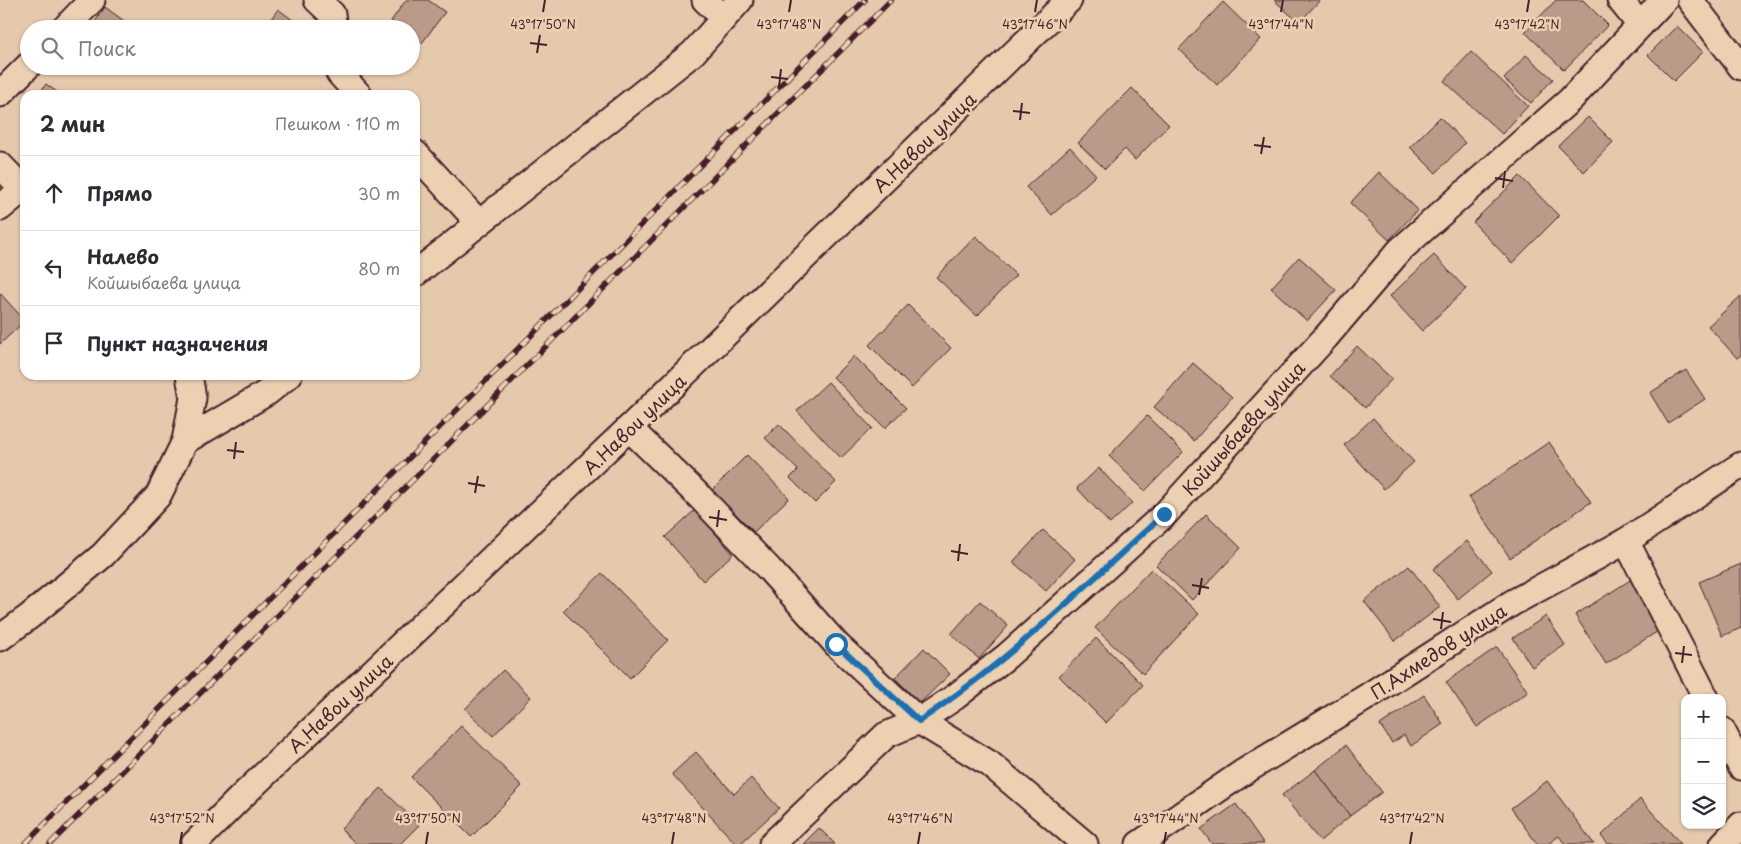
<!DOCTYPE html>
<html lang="ru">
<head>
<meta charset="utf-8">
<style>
	body { margin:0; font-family:"Playpen Sans",sans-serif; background:#f2f2f3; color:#2b2b33 }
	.controls { position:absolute; right:15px; bottom:15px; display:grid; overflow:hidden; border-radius:10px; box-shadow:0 1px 4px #0004 }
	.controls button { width:45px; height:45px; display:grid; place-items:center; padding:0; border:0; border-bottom:1px solid #e1e1e2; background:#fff; color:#2b2b33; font:25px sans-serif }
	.stop { position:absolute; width:15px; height:15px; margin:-11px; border:4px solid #1f6fb2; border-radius:50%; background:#fff }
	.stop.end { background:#1f6fb2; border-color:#fff; box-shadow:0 1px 5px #0008 }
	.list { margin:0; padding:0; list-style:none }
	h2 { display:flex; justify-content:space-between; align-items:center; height:65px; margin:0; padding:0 20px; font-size:21px }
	h2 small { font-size:16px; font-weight:400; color:#7c7c81 }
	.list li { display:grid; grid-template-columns:32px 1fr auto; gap:15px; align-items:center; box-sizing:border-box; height:75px; padding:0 20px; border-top:1px solid #e1e1e2 }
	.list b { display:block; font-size:19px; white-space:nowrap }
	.list p { margin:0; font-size:16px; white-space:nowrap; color:#7c7c81 }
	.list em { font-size:16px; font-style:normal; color:#7c7c81 }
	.icon { flex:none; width:28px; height:28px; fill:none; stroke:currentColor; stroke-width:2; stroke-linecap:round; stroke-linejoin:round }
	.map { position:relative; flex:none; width:1741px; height:844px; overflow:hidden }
	.search { position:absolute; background:#fff; box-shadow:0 1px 4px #0004; left:20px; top:20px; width:400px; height:55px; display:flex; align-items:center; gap:12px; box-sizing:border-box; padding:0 18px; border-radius:28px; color:#7c7c81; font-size:19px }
	.panel { position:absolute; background:#fff; box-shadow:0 1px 4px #0004; left:20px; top:90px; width:400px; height:290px; border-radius:15px }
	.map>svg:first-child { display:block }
</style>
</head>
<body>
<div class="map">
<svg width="1741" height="844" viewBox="0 0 1741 844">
	<rect width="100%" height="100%" fill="#e5c9ad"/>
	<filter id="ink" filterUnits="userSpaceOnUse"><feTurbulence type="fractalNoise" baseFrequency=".02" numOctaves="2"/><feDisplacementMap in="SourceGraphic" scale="10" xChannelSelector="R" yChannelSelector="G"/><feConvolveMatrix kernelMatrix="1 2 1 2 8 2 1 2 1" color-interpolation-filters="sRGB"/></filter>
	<g filter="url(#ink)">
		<!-- building -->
		<g fill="#ba9a88" stroke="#4a1f2b">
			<polygon points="406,0 428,0 445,12 422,43 411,35 411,29 402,29 391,21"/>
			<polygon points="1274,0 1320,0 1299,23"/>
			<polygon points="1556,0 1583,0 1608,25 1564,70 1525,32"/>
			<polygon points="1223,2 1261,39 1217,85 1179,49"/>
			<polygon points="105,7 135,29 90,29"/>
			<polygon points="278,9 305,29 264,29"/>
			<polygon points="1677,26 1703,52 1674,81 1648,55"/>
			<polygon points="1471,52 1528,106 1502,134 1444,81"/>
			<polygon points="1526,55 1553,79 1531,103 1504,79"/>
			<polygon points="46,84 61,95 38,95"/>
			<polygon points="1132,88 1169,125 1135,160 1125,149 1105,169 1078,143"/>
			<polygon points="1440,117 1465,143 1436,173 1410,147"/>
			<polygon points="1588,117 1613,142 1584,172 1558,146"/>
			<polygon points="1070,147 1096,175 1052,215 1026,187"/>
			<polygon points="1379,172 1418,210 1389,240 1350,203"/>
			<polygon points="1520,176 1559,216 1512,263 1473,222"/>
			<polygon points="976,236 1016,275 977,316 936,277"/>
			<polygon points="1434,255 1466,289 1422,331 1390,296"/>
			<polygon points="1299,257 1336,290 1307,321 1271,288"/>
			<polygon points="0,293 25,321 0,344"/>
			<polygon points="1741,296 1741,355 1737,358 1708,326"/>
			<polygon points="908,305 951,348 912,388 869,345"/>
			<polygon points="1357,346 1392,379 1365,408 1330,376"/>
			<polygon points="854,356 906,408 885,428 833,377"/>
			<polygon points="1193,363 1232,397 1194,441 1154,407"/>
			<polygon points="1686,370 1705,399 1668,423 1650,393"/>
			<polygon points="828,382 872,428 841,458 797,411"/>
			<polygon points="1147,416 1183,452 1145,491 1109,456"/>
			<polygon points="1373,418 1414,462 1384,489 1344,445"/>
			<polygon points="779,424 836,482 815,503 790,478 798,470 765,438"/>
			<polygon points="1549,442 1591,502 1510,558 1469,497"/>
			<polygon points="747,455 789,498 754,532 712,490"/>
			<polygon points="1099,468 1132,503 1110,524 1077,488"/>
			<polygon points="695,510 733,554 703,581 665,537"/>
			<polygon points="1206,514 1241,548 1192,600 1156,565"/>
			<polygon points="1043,530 1075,559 1046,591 1013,562"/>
			<polygon points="1467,541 1492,571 1458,599 1433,569"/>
			<polygon points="1741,564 1741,628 1722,636 1699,582"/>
			<polygon points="1409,566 1440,607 1395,641 1364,601"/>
			<polygon points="1151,569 1199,614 1143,674 1095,628"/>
			<polygon points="602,573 668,640 630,678 563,611"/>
			<polygon points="1632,579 1663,628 1606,664 1575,615"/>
			<polygon points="980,601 1008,626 979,659 951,634"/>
			<polygon points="1546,616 1565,645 1532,667 1513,638"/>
			<polygon points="1096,638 1143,685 1106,723 1059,676"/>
			<polygon points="1497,647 1528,692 1477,727 1446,682"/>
			<polygon points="924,648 950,674 920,703 895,678"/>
			<polygon points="503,670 531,697 493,736 465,709"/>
			<polygon points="1424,695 1443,724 1411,746 1404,735 1392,743 1380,725"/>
			<polygon points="461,726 522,786 471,837 411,777"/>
			<polygon points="1346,745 1382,792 1350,816 1315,770"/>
			<polygon points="696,752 734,794 751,778 779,808 740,844 736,844 672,774"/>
			<polygon points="1315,770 1350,816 1320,841 1282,795"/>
			<polygon points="1547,781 1594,844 1565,844 1559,836 1548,844 1537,844 1511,808"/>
			<polygon points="381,788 419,825 400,844 356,844 341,829"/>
			<polygon points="1640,799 1681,844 1608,844 1601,836"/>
			<polygon points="1236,804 1264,844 1212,844 1201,829"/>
			<polygon points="819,828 835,844 803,844"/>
		</g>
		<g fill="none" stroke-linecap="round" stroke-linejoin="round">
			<!-- minor casing -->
			<g stroke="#4a1f2b" stroke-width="29">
				<g id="minor">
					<polyline points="317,0 332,14 334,29"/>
					<polyline points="705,0 724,18"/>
					<polyline points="1620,0 1640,25"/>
					<polyline points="1690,0 1741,67"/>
					<polyline points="64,29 92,0"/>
					<polyline points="338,66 339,73 359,95"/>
					<polyline points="0,94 29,65"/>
					<polyline points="415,153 479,223"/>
					<polyline points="0,165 25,191"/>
					<polyline points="0,208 23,189"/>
					<polyline points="415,274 693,53 740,0"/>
					<polyline points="629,428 700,497 769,569 837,645 919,721 990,764 1085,844"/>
					<polyline points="185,441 268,392 289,375"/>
					<polyline points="1626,541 1706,698"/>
					<polyline points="0,638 30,616 103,555 158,496 185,441 193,398 189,375"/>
					<polyline points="1722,730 1741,767"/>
					<polyline points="194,844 241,797 629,428 1069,0"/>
					<polyline points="772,844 886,735 919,721 955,697 1007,656 1165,514 1326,337 1400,250 1570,100 1664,0"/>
					<polyline points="1139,844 1242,773 1365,698 1512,603 1626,541 1741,465"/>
					<polyline points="1723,844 1741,825"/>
				</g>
			</g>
			<!-- minor -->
			<use href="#minor" stroke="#ebd0b2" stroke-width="25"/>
			<!-- rail casing -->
			<g stroke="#4a1f2b" stroke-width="5.5">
				<g id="rail">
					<polyline points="25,844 865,0"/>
					<polyline points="50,844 891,0"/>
				</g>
			</g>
			<!-- rail -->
			<use href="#rail" stroke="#ebd0b2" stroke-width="4" stroke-dasharray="11" stroke-linecap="butt"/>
		</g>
	</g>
	<g fill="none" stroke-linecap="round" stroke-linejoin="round" filter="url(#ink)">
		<!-- route -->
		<path stroke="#1f6fb2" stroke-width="6" d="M836,644L919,721C1008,662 1085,586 1164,514"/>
	</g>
	<!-- ticks -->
	<path fill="none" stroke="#4a1f2b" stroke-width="2" d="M543,12L545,0M789,12L791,0M1035,12L1037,0M1281,12L1283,0M1527,12L1529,0M530,43L547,45M537,53L540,35M771,77L788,79M779,87L781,69M1013,111L1030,113M1020,120L1022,103M1254,145L1271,147M1261,154L1264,137M1495,178L1513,181M1503,188L1505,171M227,450L244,452M234,459L236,442M468,483L485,486M475,493L478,476M709,517L727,520M717,527L719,510M951,551L968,554M958,561L960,544M1192,585L1209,588M1199,595L1202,578M1433,619L1451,622M1441,629L1443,612M1675,653L1692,655M1682,663L1684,646M180,844L182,832M426,844L428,832M672,844L674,832M918,844L920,832M1164,844L1166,832M1410,844L1412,832"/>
	<g text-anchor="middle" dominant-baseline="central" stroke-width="5" stroke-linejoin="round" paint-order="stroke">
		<!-- street labels -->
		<g font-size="18" fill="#4a1f2b" stroke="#ebd0b2">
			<text transform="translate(924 142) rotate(-44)">А.Навои улица</text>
			<text transform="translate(634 424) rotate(-44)">А.Навои улица</text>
			<text transform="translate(1243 428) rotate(-48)">Койшыбаева улица</text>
			<text transform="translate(1438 651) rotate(-33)">П.Ахмедов улица</text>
			<text transform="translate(340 703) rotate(-43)">А.Навои улица</text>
		</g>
	</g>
	<g font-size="12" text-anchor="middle" fill="#4a1f2b" stroke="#ebd0b2" stroke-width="5" stroke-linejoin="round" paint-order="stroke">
		<text x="543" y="29">43°17'50"N</text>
		<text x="789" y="29">43°17'48"N</text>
		<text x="1035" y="29">43°17'46"N</text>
		<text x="1281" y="29">43°17'44"N</text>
		<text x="1527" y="29">43°17'42"N</text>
		<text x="182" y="823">43°17'52"N</text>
		<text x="428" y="823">43°17'50"N</text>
		<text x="674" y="823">43°17'48"N</text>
		<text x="920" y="823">43°17'46"N</text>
		<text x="1166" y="823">43°17'44"N</text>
		<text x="1412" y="823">43°17'42"N</text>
	</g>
</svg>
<div class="controls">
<button>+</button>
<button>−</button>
<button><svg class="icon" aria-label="layers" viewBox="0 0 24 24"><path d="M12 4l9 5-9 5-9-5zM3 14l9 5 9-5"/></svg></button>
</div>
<div class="stop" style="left:836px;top:644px"></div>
<div class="stop end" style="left:1164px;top:514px"></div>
<div class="search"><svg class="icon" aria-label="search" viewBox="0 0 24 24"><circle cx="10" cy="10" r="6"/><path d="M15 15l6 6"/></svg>Поиск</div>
<section class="panel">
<h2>2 мин<small>Пешком · 110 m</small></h2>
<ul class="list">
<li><svg class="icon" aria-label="ahead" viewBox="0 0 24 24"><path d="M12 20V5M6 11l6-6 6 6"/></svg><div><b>Прямо</b></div><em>30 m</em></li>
<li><svg class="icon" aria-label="left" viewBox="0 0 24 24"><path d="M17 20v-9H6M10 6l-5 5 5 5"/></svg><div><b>Налево</b><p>Койшыбаева улица</p></div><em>80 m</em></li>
<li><svg class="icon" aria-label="arrive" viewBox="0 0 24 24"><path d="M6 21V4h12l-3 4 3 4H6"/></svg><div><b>Пункт назначения</b></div></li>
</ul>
</section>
</div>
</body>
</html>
